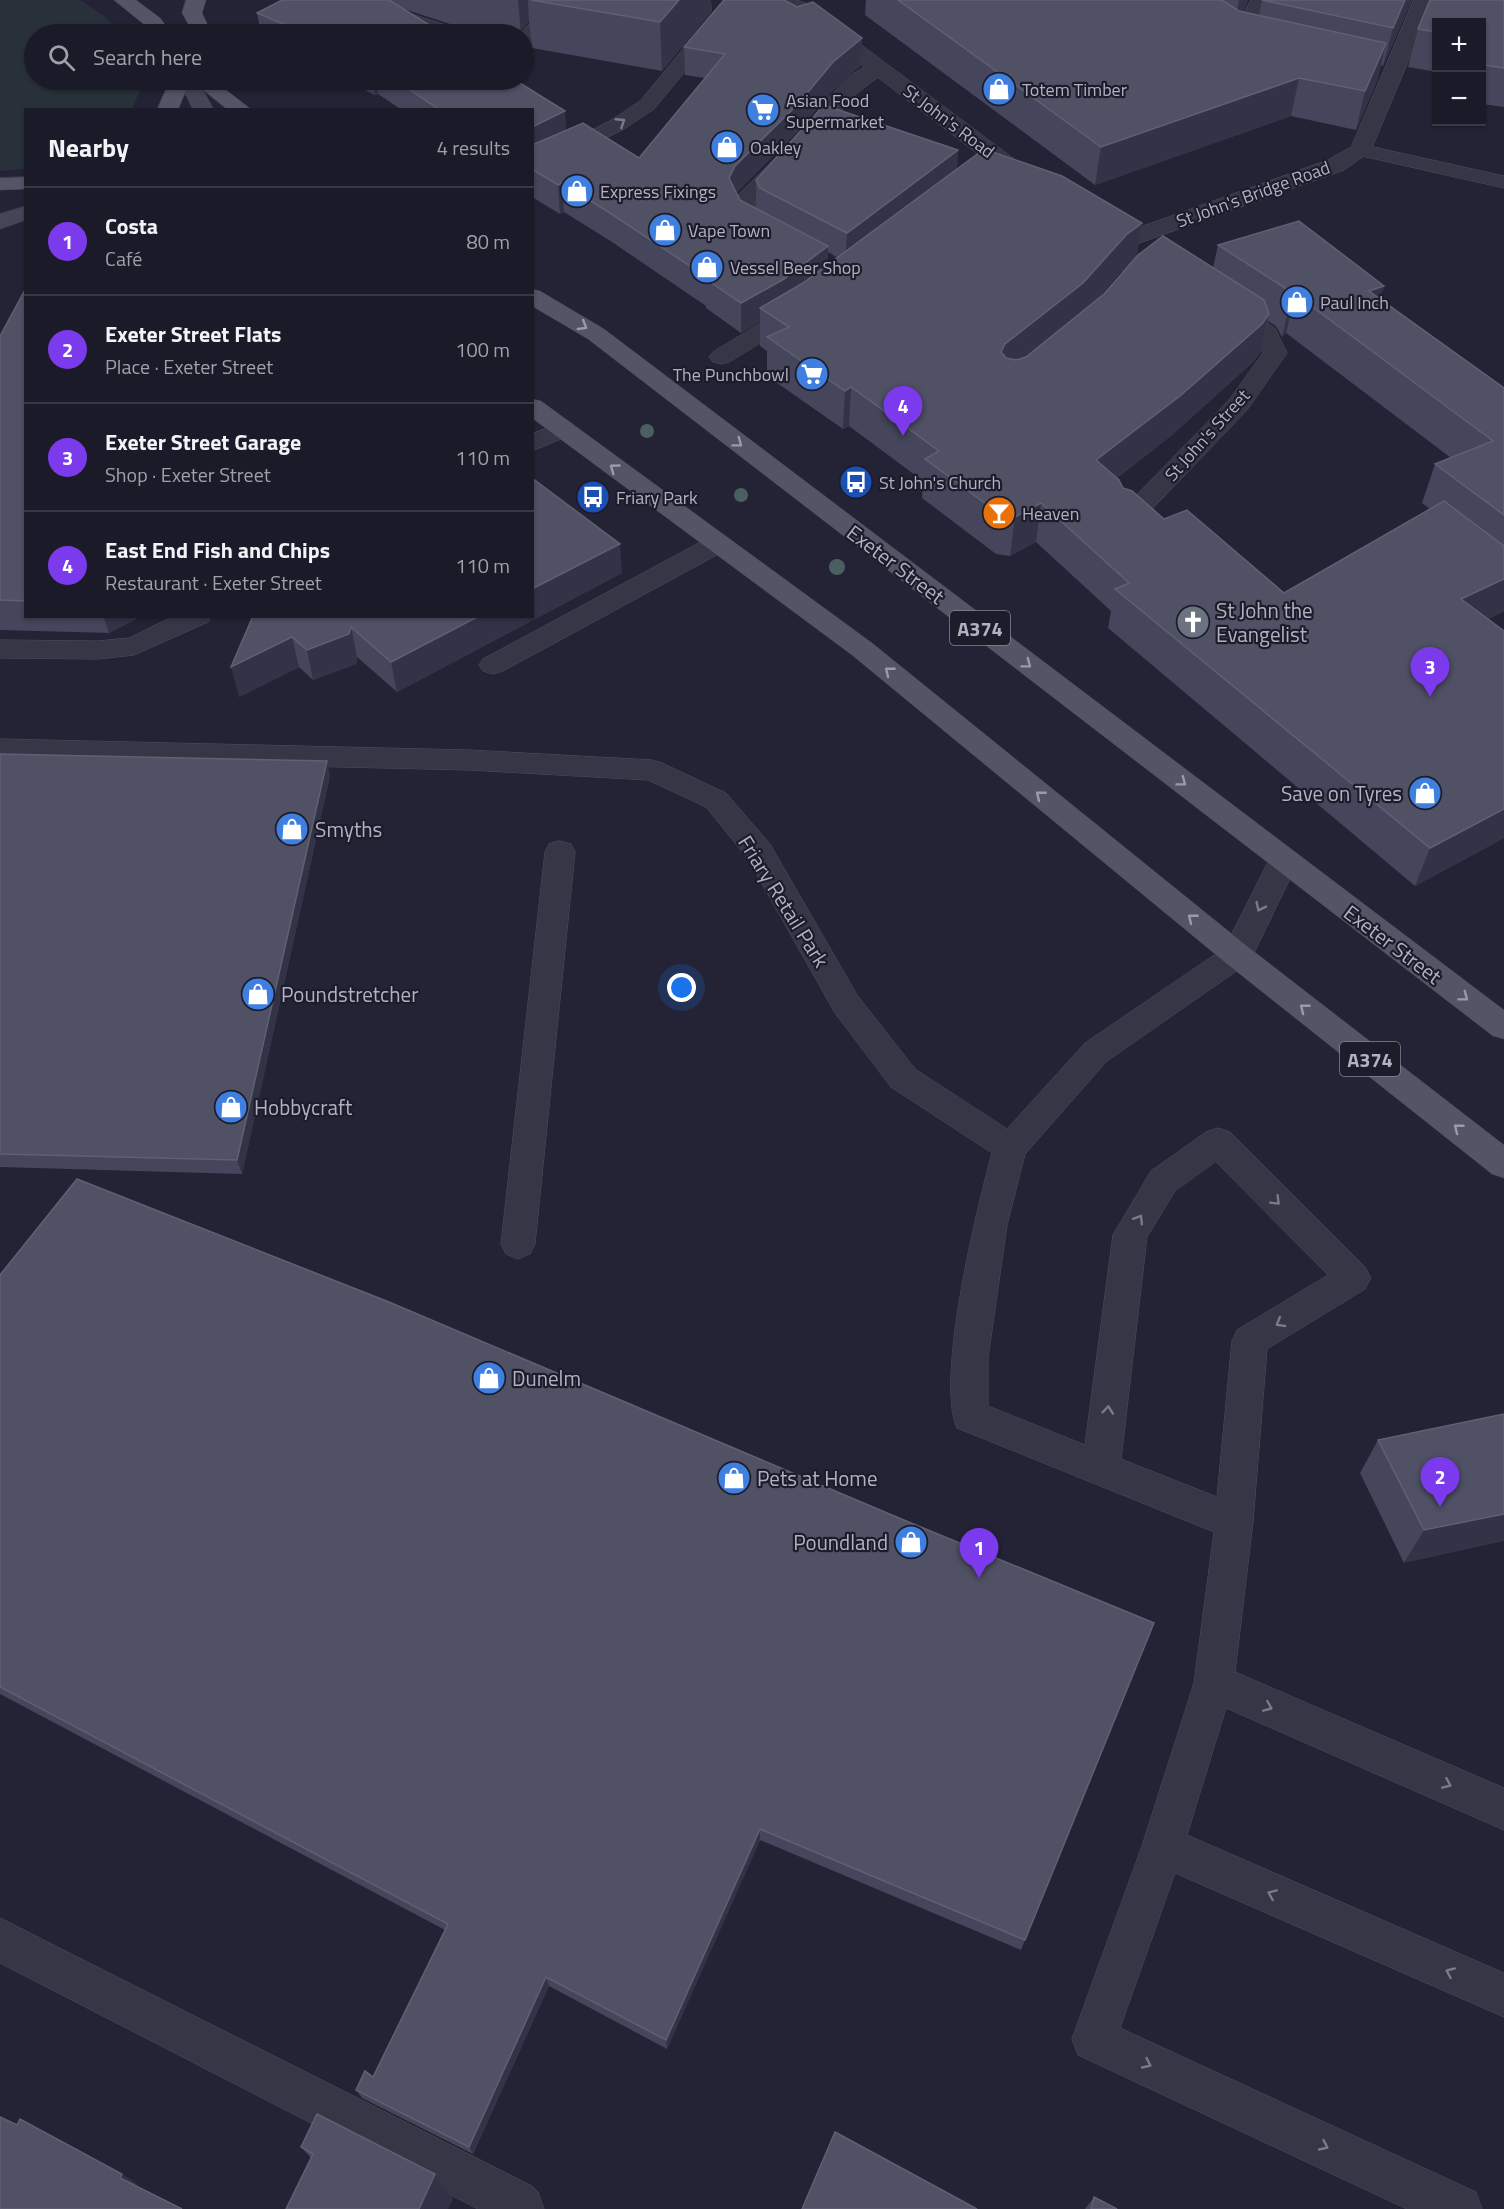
<!DOCTYPE html>
<html lang="en">
<head>
<meta charset="utf-8">
<style>
	body { margin:0; font-family:"Titillium Web",sans-serif; background:#272734; color:#f1f3f6 }
	.controls { position:absolute; right:18px; top:18px; display:grid; overflow:hidden; border-radius:0px; box-shadow:0 2px 4px #0004 }
	.controls button { width:54px; height:54px; display:grid; place-items:center; padding:0; border:0; border-bottom:2px solid #383845; background:#1a1a28; color:#f1f3f6; font:30px sans-serif }
	.you { position:absolute; left:682px; top:988px; width:21px; height:21px; margin:-15px; border:4px solid #fff; border-radius:50%; background:#1a73e8; box-shadow:0 0 0 9px #1a73e833 }
	.badge { display:grid; place-items:center; width:39px; height:39px; border-radius:50%; background:#7c3aed; color:#fff; font-size:20px; font-weight:700 }
	.pin { position:absolute; translate:-50% -50px; filter:drop-shadow(0 2px 3px #0008) }
	.pin::after { content:''; position:absolute; top:32px; width:21px; height:18px; background:inherit; clip-path:polygon(0 0,100% 0,50% 100%) }
	.list { margin:0; padding:0; list-style:none }
	h2 { display:flex; justify-content:space-between; align-items:center; height:78px; margin:0; padding:0 24px; font-size:26px }
	h2 small { font-size:20px; font-weight:400; color:#9fa1a8 }
	.list li { display:grid; grid-template-columns:39px 1fr auto; gap:18px; align-items:center; box-sizing:border-box; height:108px; padding:0 24px; border-top:2px solid #383845 }
	.list b { display:block; font-size:22px; white-space:nowrap }
	.list p { margin:0; font-size:20px; white-space:nowrap; color:#9fa1a8 }
	.list em { font-size:20px; font-style:normal; color:#9fa1a8 }
	.icon { flex:none; width:33px; height:33px; fill:none; stroke:currentColor; stroke-width:2; stroke-linecap:round; stroke-linejoin:round }
	.map { position:relative; flex:none; width:1504px; height:2209px; overflow:hidden }
	.search { position:absolute; background:#1a1a28; box-shadow:0 2px 4px #0004; left:24px; top:24px; width:510px; height:66px; display:flex; align-items:center; gap:15px; box-sizing:border-box; padding:0 21px; border-radius:33px; color:#9fa1a8; font-size:22px }
	.panel { position:absolute; background:#1a1a28; box-shadow:0 2px 4px #0004; left:24px; top:108px; width:510px; height:510px; border-radius:0px }
	.map>svg:first-child { display:block }
</style>
</head>
<body>
<div class="map">
<svg width="1504" height="2209" viewBox="0 0 1504 2209">
	<rect width="100%" height="100%" fill="#232335"/>
	<!-- green -->
	<polygon fill="#283139" points="0,0 80,0 104,16 122,34 34,34 34,80 139,80 140,90 132,109 26,110 25,169 0,171"/>
	<g fill="none" stroke-linecap="round" stroke-linejoin="round">
		<!-- lane casing -->
		<g stroke="#4f4e5e" stroke-width="1">
			<g id="lane">
				<polygon points="337,0 367,0 462,30 465,34 436,34 340,4"/>
				<polygon points="552,0 573,0 531,46 524,48 524,34 520,34"/>
				<path d="M1251,0H1271L1250,39L1256,41L1259,45L1256,49C1247,51 1235,50 1229,42Z"/>
				<path d="M878,62L885,64L888,68L885,72L857,93L818,137L755,203L756,215L777,228L780,233L777,238C756,243 721,219 737,196C758,175 779,155 800,133C822,108 843,71 878,62Z"/>
				<polygon points="1360,144 1504,176 1504,188 1353,154 1349,150 1353,146"/>
				<polygon points="717,536 726,538 730,544 726,550 503,671 493,674 483,671 479,665 483,659 708,538"/>
				<path d="M0,739L469,750L652,760L662,763L726,793L770,844L857,995L915,1069L1007,1129L1085,1043L1226,947L1237,943L1248,947L1253,955L1248,963L1107,1061L1025,1154L1007,1225L988,1358V1406L1085,1445L1113,1235L1151,1171L1206,1132L1218,1128L1230,1132L1365,1267L1371,1278L1365,1289L1267,1349L1253,1522L1235,1672L1504,1788V1830L1226,1708L1187,1835L1504,1973V2017L1175,1873L1120,2028L1476,2192L1482,2209H1407L1078,2055L1072,2039L1142,1846L1194,1683L1214,1532L957,1428C935,1380 977,1208 992,1153L891,1087L835,1013L748,859L706,807L648,780L469,770L0,759ZM1216,1162L1328,1275L1237,1330L1232,1341L1217,1497L1121,1459L1147,1237L1175,1191Z"/>
				<polygon points="560,841 571,844 575,852 535,1244 530,1254 518,1259 506,1254 501,1244 545,852 549,844"/>
			</g>
		</g>
		<!-- street casing -->
		<g stroke="#4f4e5e" stroke-width="1">
			<g id="street">
				<polygon points="724,0 744,0 654,109 624,129 532,175 532,160 610,121 640,101"/>
				<path d="M766,0H796L805,3L1037,176L1034,181C1018,185 1005,172 991,164L791,11L769,4Z"/>
				<polygon points="1414,0 1434,0 1371,150 1367,154 1344,170 1134,245 1126,247 1118,245 1115,240 1118,235 1328,160 1351,147"/>
				<polygon points="1227,301 1235,303 1275,328 1287,353 1247,410 1136,526 1127,528 1118,526 1114,520 1118,514 1229,400 1263,353 1257,337 1219,313 1215,308 1219,303"/>
				<polygon points="799,303 807,305 811,310 807,315 729,362 721,364 713,362 709,357 713,352 791,305"/>
				<polygon points="564,422 573,424 576,429 573,434 532,451 532,434"/>
				<polygon points="174,616 211,616 208,622 134,655 98,659 0,658 0,640 98,641 129,638"/>
				<polygon points="1284,849 1295,852 1299,860 1253,955 1248,963 1237,967 1226,963 1221,955 1269,860 1273,852"/>
				<polygon points="0,1918 532,2186 538,2192 544,2209 478,2209 0,1963"/>
			</g>
		</g>
		<!-- secondary casing -->
		<g stroke="#3d3d4c" stroke-width="1">
			<g id="secondary">
				<polygon points="171,80 192,80 203,90 214,110 193,110 187,97"/>
				<polygon points="26,206 26,220 0,229 0,214"/>
			</g>
		</g>
		<!-- primary casing -->
		<g stroke="#3d3d4c" stroke-width="1">
			<g id="primary">
				<polygon points="114,0 136,0 160,18 172,34 152,34 146,26"/>
				<polygon points="186,0 206,0 202,13 212,34 194,34 182,13"/>
				<polygon points="170,80 190,80 178,110 157,110"/>
				<polygon points="191,80 213,80 252,110 228,110"/>
				<polygon points="26,177 26,189 0,190 0,178"/>
				<polygon points="532,289 540,291 604,329 1504,1010 1504,1039 1493,1036 588,339 532,306"/>
				<polygon points="532,399 541,401 872,643 1248,947 1504,1145 1504,1178 1492,1174 1226,963 852,655 532,418"/>
			</g>
		</g>
		<!-- lane -->
		<use href="#lane" fill="#373646" fill-rule="evenodd"/>
		<!-- street -->
		<use href="#street" fill="#373646" fill-rule="evenodd"/>
		<!-- secondary -->
		<use href="#secondary" fill="#464558" fill-rule="evenodd"/>
		<!-- primary -->
		<use href="#primary" fill="#555466" fill-rule="evenodd"/>
	</g>
	<!-- trees -->
	<g fill="#4b5f60">
		<circle cx="647" cy="431" r="7"/>
		<circle cx="741" cy="495" r="7"/>
		<circle cx="837" cy="567" r="8"/>
	</g>
	<!-- wall -->
	<g fill="#45455b" fill-rule="evenodd">
		<polygon points="282,0 711,0 712,11 662,71 532,48 529,21 521,30 522,34 463,34 462,28 404,9 444,34 261,34 257,13"/>
		<polygon points="866,0 1248,0 1243,11 1259,15 1262,0 1412,0 1383,66 1381,65 1377,81 1356,130 1291,116 1095,185 865,15"/>
		<polygon points="1430,0 1504,0 1504,107 1482,104 1482,22 1437,22 1437,72 1408,67 1418,29"/>
		<path d="M797,7L862,38L860,66L833,90L798,131L736,193L740,200L756,208V180L958,150L957,169L1137,257L1213,268L1218,245L1384,286L1380,299L1504,388V611L1488,619L1504,838L1415,886L1108,628L1111,611L1036,542L1010,556L996,554L922,498L923,481L849,426L843,429L767,376V351L760,346V322L741,333L706,308V306L612,242L564,212L560,214L532,197V110H402L378,94L375,95L345,80H515L566,130L639,158L705,78L685,75L684,47ZM828,252L838,258L827,266ZM1128,267L1104,294L1094,303L1120,273ZM1268,321L1276,326L1282,337L1286,333L1451,458L1435,464L1422,503L1430,509L1284,593L1164,519L1123,488L1117,478L1172,435L1253,362L1260,353Z"/>
		<polygon points="26,288 26,616 142,616 109,633 0,630 0,336"/>
		<polygon points="622,573 397,692 357,657 356,664 313,680 299,667 239,697 253,616"/>
		<polygon points="0,754 330,776 242,1174 0,1167"/>
		<polygon points="0,1275 899,1518 1154,1623 1021,1950 760,1840 667,2049 549,1986 473,2154 362,2098 356,2090 373,2077 445,1930 0,1694"/>
		<polygon points="1504,1414 1404,1563 1360,1473 1378,1440"/>
		<polygon points="301,2147 435,2174 453,2199 311,2158"/>
		<polygon points="1094,2197 1117,2209 1085,2209"/>
	</g>
	<!-- shaded-wall -->
	<g fill="#333347">
		<polygon points="518,0 528,0 529,21 521,30 522,34 521,34"/>
		<polygon points="679,0 711,0 712,11 662,71 660,22"/>
		<polygon points="1239,0 1248,0 1234,28"/>
		<polygon points="1405,0 1412,0 1383,66 1393,28"/>
		<polygon points="862,38 860,66 833,90 798,131 735,194 729,178 735,166 833,62"/>
		<polygon points="1386,43 1377,81 1356,130 1365,91"/>
		<polygon points="1299,78 1291,116 1095,185 1101,147"/>
		<polygon points="372,80 376,80 378,94 375,95"/>
		<polygon points="565,111 567,140 532,157 532,127"/>
		<polygon points="958,150 956,179 845,262 847,233"/>
		<polygon points="562,183 564,212 560,214 558,185"/>
		<polygon points="1142,223 1136,261 1120,273 1077,321 1001,382 1001,352 1005,344 1126,235"/>
		<polygon points="828,246 827,276 760,308 760,322 741,333 741,303"/>
		<polygon points="1384,286 1373,324 1369,291"/>
		<polygon points="1295,294 1286,333 1282,337 1291,299"/>
		<polygon points="1269,314 1260,353 1253,362 1172,435 1090,499 1096,460"/>
		<polygon points="851,387 849,426 843,429 845,391"/>
		<polygon points="1041,503 1036,542 1010,556 1015,517"/>
		<polygon points="620,544 622,573 397,692 391,662 479,616 532,616 532,589"/>
		<polygon points="1504,579 1504,611 1448,638 1461,599"/>
		<polygon points="103,616 142,616 109,633"/>
		<polygon points="351,627 357,657 356,664 313,680 307,650"/>
		<polygon points="292,637 299,667 239,697 231,667"/>
		<polygon points="327,761 330,776 242,1174 237,1160"/>
		<polygon points="1504,809 1504,838 1415,886 1430,848"/>
		<polygon points="1504,1514 1504,1541 1404,1563 1424,1530"/>
		<polygon points="760,1829 760,1840 667,2049 666,2040"/>
		<polygon points="546,1977 549,1986 473,2154 469,2147"/>
		<polygon points="122,2174 137,2184 135,2188 120,2178"/>
		<polygon points="435,2174 453,2199 448,2209 419,2209"/>
	</g>
	<!-- building -->
	<g fill="#515166" stroke="#606074" stroke-width="1.5">
		<polygon points="282,0 389,0 444,34 307,34 257,13"/>
		<polygon points="531,0 679,0 660,22"/>
		<polygon points="724,0 784,0 797,7 813,2 862,38 833,62 799,103 735,166 729,178 740,200 828,246 784,279 741,303 706,279 708,278 610,213 562,183 558,185 532,169 532,145 583,123 639,158 725,54 684,47"/>
		<polygon points="898,0 1222,0 1239,11 1386,43 1365,91 1299,78 1101,147"/>
		<polygon points="1262,0 1405,0 1393,28"/>
		<polygon points="1430,0 1504,0 1504,68 1483,65 1485,39 1482,39 1482,22 1437,22 1437,32 1418,29"/>
		<polygon points="395,80 515,80 565,111 532,127 532,110 440,110"/>
		<polygon points="824,105 958,150 847,233 760,188 756,180"/>
		<polygon points="984,149 1062,176 1142,223 1126,235 1083,283 1005,344 1001,352 1006,358 1016,360 1026,357 1104,294 1138,255 1163,236 1264,300 1269,314 1262,324 1180,396 1096,460 1119,480 1123,488 1132,491 1164,519 1187,510 1284,593 1444,501 1504,546 1504,579 1461,599 1504,631 1504,809 1430,848 1115,589 1129,583 1041,503 1015,517 1001,515 925,459 939,451 851,387 845,391 767,337 789,327 760,308 803,283"/>
		<polygon points="1299,221 1384,286 1369,291 1504,388 1504,515 1435,464 1493,441 1295,294 1291,299 1285,288 1218,245"/>
		<polygon points="26,288 26,601 0,600 0,336"/>
		<polygon points="532,478 620,544 532,589"/>
		<polygon points="253,616 479,616 391,662 351,627 349,634 307,650 292,637 231,667"/>
		<polygon points="0,754 327,761 237,1160 0,1154"/>
		<polygon points="77,1179 389,1302 899,1518 1154,1623 1025,1940 760,1829 666,2040 546,1977 469,2147 356,2090 365,2071 373,2077 448,1924 0,1687 0,1275"/>
		<polygon points="1504,1414 1504,1514 1424,1530 1378,1440"/>
		<polygon points="317,2114 435,2174 419,2209 286,2209 313,2154 301,2147"/>
		<polygon points="0,2117 17,2125 20,2119 122,2174 120,2178 182,2209 0,2209"/>
		<polygon points="835,2132 977,2209 802,2209"/>
		<polygon points="1094,2197 1117,2209 1091,2209"/>
	</g>
	<!-- one-way arrows -->
	<defs><path id="oneway-chevron" d="M-2-3.5L2.5 0L-2 3.5" fill="none" stroke-width="1.6" stroke-linecap="round" stroke-linejoin="round" transform="scale(1.5)"/></defs>
	<g stroke="#7b7a8a">
		<use href="#oneway-chevron" transform="translate(621 122) rotate(-33)"/>
		<use href="#oneway-chevron" transform="translate(1260 907) rotate(116)"/>
		<use href="#oneway-chevron" transform="translate(1276 1201) rotate(45)"/>
		<use href="#oneway-chevron" transform="translate(1139 1219) rotate(-58)"/>
		<use href="#oneway-chevron" transform="translate(1280 1323) rotate(149)"/>
		<use href="#oneway-chevron" transform="translate(1108 1410) rotate(-83)"/>
		<use href="#oneway-chevron" transform="translate(1268 1707) rotate(23)"/>
		<use href="#oneway-chevron" transform="translate(1447 1784) rotate(23)"/>
		<use href="#oneway-chevron" transform="translate(1272 1894) rotate(-156)"/>
		<use href="#oneway-chevron" transform="translate(1450 1972) rotate(-156)"/>
		<use href="#oneway-chevron" transform="translate(1147 2064) rotate(25)"/>
		<use href="#oneway-chevron" transform="translate(1324 2146) rotate(25)"/>
	</g>
	<g stroke="#9b9aab">
		<use href="#oneway-chevron" transform="translate(583 326) rotate(31)"/>
		<use href="#oneway-chevron" transform="translate(738 443) rotate(37)"/>
		<use href="#oneway-chevron" transform="translate(614 468) rotate(-144)"/>
		<use href="#oneway-chevron" transform="translate(1027 664) rotate(37)"/>
		<use href="#oneway-chevron" transform="translate(889 671) rotate(-141)"/>
		<use href="#oneway-chevron" transform="translate(1182 782) rotate(37)"/>
		<use href="#oneway-chevron" transform="translate(1040 795) rotate(-141)"/>
		<use href="#oneway-chevron" transform="translate(1192 918) rotate(-141)"/>
		<use href="#oneway-chevron" transform="translate(1464 997) rotate(37)"/>
		<use href="#oneway-chevron" transform="translate(1304 1008) rotate(-142)"/>
		<use href="#oneway-chevron" transform="translate(1458 1128) rotate(-142)"/>
	</g>
	<!-- icons -->
	<defs>
		<g id="shop-disc" transform="scale(1.725)"><circle r="9.5" fill="#3f7fe0" stroke="#1c1c2b"/><path d="M-5-2.5h2.3a2.7 3.5 0 0 1 5.4 0H5L5.5 6h-11ZM-1.5-2.5h3a1.5 2.3 0 0 0-3 0Z" fill="#fff"/></g>
		<g id="supermarket-disc" transform="scale(1.725)"><circle r="9.5" fill="#3f7fe0" stroke="#1c1c2b"/><path d="M-6-5.5h2.5l.6 2H6L4.5 2H-2.5L-4.4-4H-6ZM-1.5 3.2a1.3 1.3 0 1 0 .1 0ZM3 3.2a1.3 1.3 0 1 0 .1 0Z" fill="#fff"/></g>
		<g id="bus-disc" transform="scale(1.725)"><circle r="9.5" fill="#1a4fb4" stroke="#1c1c2b"/><path d="M-5-6H5V4H4V6H2V4H-2V6H-4V4H-5ZM-3.5-4V0h7V-4ZM-3.5 1.2v1.5H-2V1.2ZM2 1.2v1.5H3.5V1.2Z" fill="#fff"/></g>
		<g id="bar-disc" transform="scale(1.725)"><circle r="9.5" fill="#e8710a" stroke="#1c1c2b"/><path d="M-6-5H6L.8 .8V4.5H3.5V6h-7V4.5H-.8V.8Z" fill="#fff"/></g>
		<g id="church-disc" transform="scale(1.725)"><circle r="9.5" fill="#6b7280" stroke="#1c1c2b"/><path d="M-1.2-6h2.4v3.5h3.3v2.4h-3.3V6h-2.4V-.1h-3.3v-2.4h3.3Z" fill="#fff"/></g>
	</defs>
	<g fill-rule="evenodd">
		<use href="#shop-disc" x="999" y="89"/>
		<use href="#supermarket-disc" x="763" y="110"/>
		<use href="#shop-disc" x="727" y="147"/>
		<use href="#shop-disc" x="577" y="191"/>
		<use href="#shop-disc" x="665" y="230"/>
		<use href="#shop-disc" x="707" y="267"/>
		<use href="#shop-disc" x="1297" y="302"/>
		<use href="#supermarket-disc" x="812" y="374"/>
		<use href="#bus-disc" x="856" y="482"/>
		<use href="#bus-disc" x="593" y="497"/>
		<use href="#bar-disc" x="999" y="513"/>
		<use href="#church-disc" x="1193" y="622"/>
		<use href="#shop-disc" x="1425" y="793"/>
		<use href="#shop-disc" x="292" y="829"/>
		<use href="#shop-disc" x="258" y="994"/>
		<use href="#shop-disc" x="231" y="1107"/>
		<use href="#shop-disc" x="489" y="1378"/>
		<use href="#shop-disc" x="734" y="1478"/>
		<use href="#shop-disc" x="911" y="1542"/>
	</g>
	<g text-anchor="middle" dominant-baseline="central" stroke-width="4.5" stroke-linejoin="round" paint-order="stroke">
		<!-- far-poi labels -->
		<g font-size="18" fill="#b2b1c2" stroke="#1c1c2b" text-anchor="start">
			<text x="1022" y="89">Totem Timber</text>
			<text x="786" y="100">Asian Food<tspan x="786" dy="21">Supermarket</tspan></text>
			<text x="750" y="147">Oakley</text>
			<text x="600" y="191">Express Fixings</text>
			<text x="688" y="230">Vape Town</text>
			<text x="730" y="267">Vessel Beer Shop</text>
			<text x="1320" y="302">Paul Inch</text>
			<text x="789" y="374" text-anchor="end">The Punchbowl</text>
			<text x="879" y="482">St John's Church</text>
			<text x="616" y="497">Friary Park</text>
			<text x="1022" y="513">Heaven</text>
		</g>
		<!-- far-street labels -->
		<g font-size="18" fill="#b2b1c2" stroke="#1c1c2b">
			<text transform="translate(949 121) rotate(37)">St John's Road</text>
			<text transform="translate(1253 194) rotate(-20)">St John's Bridge Road</text>
			<text transform="translate(1207 435) rotate(-48)">St John's Street</text>
		</g>
		<!-- shield labels -->
		<g fill="#1c1c2b" stroke="#858495" stroke-width="1.5">
			<rect x="950" y="611" width="60" height="34" rx="4.5"/>
			<rect x="1340" y="1042" width="60" height="34" rx="4.5"/>
		</g>
		<g font-size="20" font-weight="bold" fill="#b2b1c2">
			<text x="980" y="628">A374</text>
			<text x="1370" y="1059">A374</text>
		</g>
		<!-- street labels -->
		<g font-size="21" fill="#b2b1c2" stroke="#1c1c2b">
			<text transform="translate(896 564) rotate(37)">Exeter Street</text>
			<text transform="translate(784 901) rotate(58)">Friary Retail Park</text>
			<text transform="translate(1393 944) rotate(37)">Exeter Street</text>
		</g>
		<!-- poi labels -->
		<g font-size="21" fill="#b2b1c2" stroke="#1c1c2b" text-anchor="start">
			<text x="1216" y="610">St John the<tspan x="1216" dy="24">Evangelist</tspan></text>
			<text x="1402" y="793" text-anchor="end">Save on Tyres</text>
			<text x="315" y="829">Smyths</text>
			<text x="281" y="994">Poundstretcher</text>
			<text x="254" y="1107">Hobbycraft</text>
			<text x="512" y="1378">Dunelm</text>
			<text x="757" y="1478">Pets at Home</text>
			<text x="888" y="1542" text-anchor="end">Poundland</text>
		</g>
	</g>
</svg>
<div class="controls">
<button>+</button>
<button>−</button>
</div>
<div class="you"></div>
<div class="pin badge" style="left:979px;top:1578px">1</div>
<div class="pin badge" style="left:1440px;top:1507px">2</div>
<div class="pin badge" style="left:1430px;top:697px">3</div>
<div class="pin badge" style="left:903px;top:436px">4</div>
<div class="search"><svg class="icon" aria-label="search" viewBox="0 0 24 24"><circle cx="10" cy="10" r="6"/><path d="M15 15l6 6"/></svg>Search here</div>
<section class="panel">
<h2>Nearby<small>4 results</small></h2>
<ul class="list">
<li><span class="badge">1</span><div><b>Costa</b><p>Café</p></div><em>80 m</em></li>
<li><span class="badge">2</span><div><b>Exeter Street Flats</b><p>Place · Exeter Street</p></div><em>100 m</em></li>
<li><span class="badge">3</span><div><b>Exeter Street Garage</b><p>Shop · Exeter Street</p></div><em>110 m</em></li>
<li><span class="badge">4</span><div><b>East End Fish and Chips</b><p>Restaurant · Exeter Street</p></div><em>110 m</em></li>
</ul>
</section>
</div>
</body>
</html>
